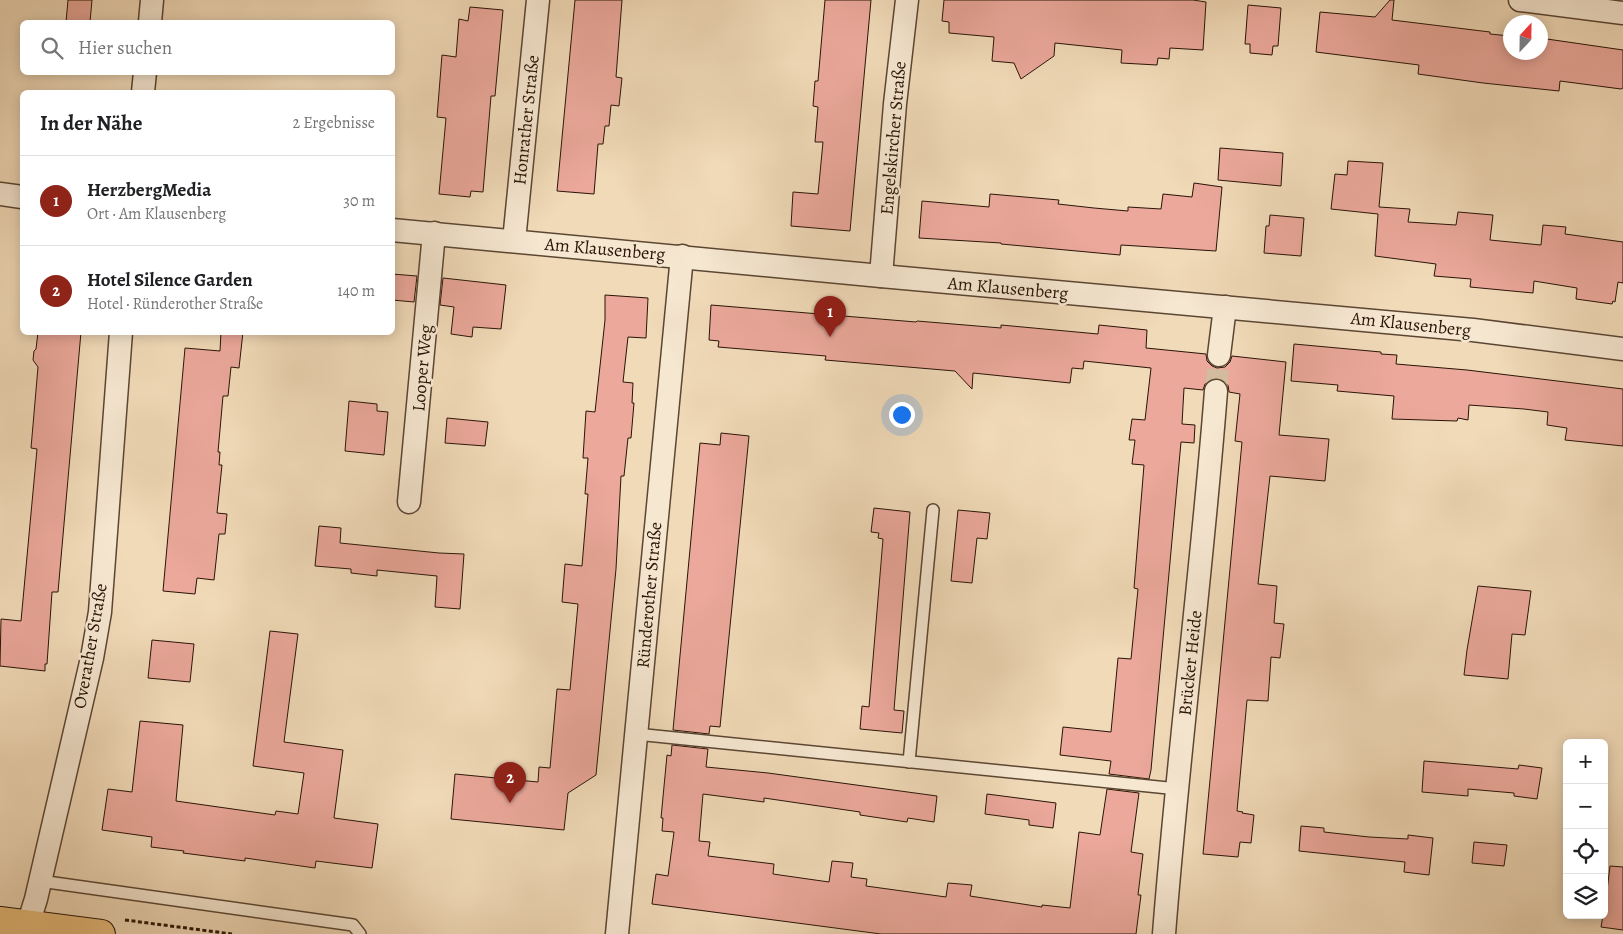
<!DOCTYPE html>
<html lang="de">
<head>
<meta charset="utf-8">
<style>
	body { margin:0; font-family:Alegreya,serif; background:#f6f6f6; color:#202124 }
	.controls { position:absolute; right:15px; bottom:15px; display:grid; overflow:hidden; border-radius:8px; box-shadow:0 2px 12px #0003 }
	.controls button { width:45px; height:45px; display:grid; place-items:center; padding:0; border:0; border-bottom:1px solid #e0e0e0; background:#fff; color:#202124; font:25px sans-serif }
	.compass { position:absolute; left:1503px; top:15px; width:45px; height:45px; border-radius:50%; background:#fff; box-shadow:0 2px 12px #0003; rotate:22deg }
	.you { position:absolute; left:901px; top:414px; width:18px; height:18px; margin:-12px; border:4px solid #fff; border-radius:50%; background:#1a73e8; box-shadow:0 0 0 8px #1a73e833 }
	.badge { display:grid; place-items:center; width:32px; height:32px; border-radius:50%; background:#8f2418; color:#fff; font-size:16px; font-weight:700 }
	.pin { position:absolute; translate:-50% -41px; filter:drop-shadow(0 1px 2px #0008) }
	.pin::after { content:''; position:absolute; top:26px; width:18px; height:15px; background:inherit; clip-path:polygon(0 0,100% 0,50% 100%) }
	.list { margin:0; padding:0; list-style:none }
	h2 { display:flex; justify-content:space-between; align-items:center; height:65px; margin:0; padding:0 20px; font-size:21px }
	h2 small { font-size:16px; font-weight:400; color:#757577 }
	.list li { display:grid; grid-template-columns:32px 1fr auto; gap:15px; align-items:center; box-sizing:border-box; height:90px; padding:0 20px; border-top:1px solid #e0e0e0 }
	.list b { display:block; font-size:19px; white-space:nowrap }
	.list p { margin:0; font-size:16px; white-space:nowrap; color:#757577 }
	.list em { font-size:16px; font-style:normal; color:#757577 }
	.icon { flex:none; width:28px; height:28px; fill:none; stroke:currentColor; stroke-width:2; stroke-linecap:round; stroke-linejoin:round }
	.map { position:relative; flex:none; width:1623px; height:934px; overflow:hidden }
	.search { position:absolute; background:#fff; box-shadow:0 2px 12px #0003; left:20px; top:20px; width:375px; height:55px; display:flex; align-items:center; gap:12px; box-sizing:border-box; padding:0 18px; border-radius:8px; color:#757577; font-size:19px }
	.panel { position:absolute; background:#fff; box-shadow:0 2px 12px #0003; left:20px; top:90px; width:375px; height:245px; border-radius:8px }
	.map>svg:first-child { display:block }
</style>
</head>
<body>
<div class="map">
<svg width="1623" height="934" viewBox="0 0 1623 934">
	<rect width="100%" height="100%" fill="#f1dab8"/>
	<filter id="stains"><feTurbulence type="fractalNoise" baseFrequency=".004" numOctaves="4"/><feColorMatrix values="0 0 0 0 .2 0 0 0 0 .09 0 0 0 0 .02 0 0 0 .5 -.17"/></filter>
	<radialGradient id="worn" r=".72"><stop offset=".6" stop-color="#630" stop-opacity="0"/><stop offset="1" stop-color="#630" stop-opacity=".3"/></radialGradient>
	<!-- building -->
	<g fill="#eba89b" stroke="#291407">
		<polygon points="68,0 92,0 90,22 66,22"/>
		<polygon points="575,0 622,0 616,77 622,78 619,106 611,105 609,126 605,126 603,144 598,144 594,194 557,191"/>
		<polygon points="825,0 871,0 850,231 791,226 793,192 818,194 823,142 815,142 818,107 813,106 815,81 818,81"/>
		<polygon points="944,0 1193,0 1206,2 1203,50 1170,48 1169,59 1158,58 1157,65 1121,63 1122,50 1055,43 1054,56 1021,79 1014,63 992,61 994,37 949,33 949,22 942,21"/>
		<polygon points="1390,0 1394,0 1392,20 1490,32 1490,34 1510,36 1510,52 1540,52 1540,38 1623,50 1623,88 1621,89 1560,81 1559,91 1483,83 1418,74 1419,65 1316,52 1320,12 1375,17"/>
		<polygon points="1248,5 1281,8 1278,46 1273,46 1272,55 1250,53 1250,44 1245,44"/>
		<polygon points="470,7 503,10 495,96 491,96 483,192 471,191 470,197 439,194 446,118 437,117 442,55 456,57 459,19 468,21"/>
		<polygon points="1220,148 1283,153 1281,186 1218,180"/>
		<polygon points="1348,161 1383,163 1379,207 1410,209 1408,222 1456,225 1458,212 1493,215 1490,240 1541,245 1543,225 1566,227 1565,234 1623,242 1623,283 1618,282 1615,302 1613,301 1612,304 1576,299 1577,288 1534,281 1533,293 1470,287 1471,279 1434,276 1436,264 1375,256 1378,214 1331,209 1335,174 1347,175"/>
		<polygon points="1194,183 1222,187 1216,251 1121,245 1120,255 1001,244 1001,243 919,238 922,201 989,207 990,194 1059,200 1058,204 1094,208 1128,211 1128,207 1161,209 1163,194 1192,197"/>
		<polygon points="1270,215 1304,218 1301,256 1264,253 1266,226 1269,226"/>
		<polygon points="392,274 417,276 414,302 392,300"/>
		<polygon points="443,278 506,285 501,329 473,327 472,337 451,334 454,307 440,305"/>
		<polygon points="605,295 648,298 646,338 628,337 623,382 633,383 632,403 634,403 631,438 628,438 624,476 621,476 616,569 596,775 568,793 564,830 451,819 455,774 538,782 539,767 550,768 557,689 570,690 578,604 562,602 565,564 582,566 588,494 585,494 588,458 583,458 586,411 595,412 605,320"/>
		<polygon points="711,305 916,322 917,321 1001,328 1001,325 1098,334 1099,325 1147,330 1146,348 1206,354 1207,361 1212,366 1217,368 1225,367 1230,362 1232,356 1286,362 1279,435 1329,439 1325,481 1270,476 1258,584 1277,586 1274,623 1284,624 1280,658 1271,657 1268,701 1247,700 1237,811 1243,812 1242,813 1254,815 1251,843 1240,842 1238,857 1203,854 1242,442 1235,441 1240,394 1229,392 1228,385 1224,381 1218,378 1210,379 1205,384 1203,390 1184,388 1182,424 1195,425 1194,443 1181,442 1151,770 1149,779 1109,774 1111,761 1060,755 1063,727 1111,732 1118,658 1131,659 1138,589 1134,588 1144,465 1132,464 1135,440 1129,440 1132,419 1145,420 1151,368 1084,361 1083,369 1072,368 1070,383 973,373 972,389 955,371 825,360 826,356 718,347 719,341 709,340"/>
		<polygon points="38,332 81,332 58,592 52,592 47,664 45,664 45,671 0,666 1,619 21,621 37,449 31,448 38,367 33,360 34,351 36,349"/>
		<polygon points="221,332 243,332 239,368 231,367 228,396 223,396 218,452 220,452 219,465 222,465 217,513 227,514 225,534 219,534 214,580 197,578 195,594 163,591 185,348 220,351"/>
		<polygon points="1294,344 1381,352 1381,354 1397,355 1396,364 1467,370 1623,389 1623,446 1565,440 1567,428 1547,425 1548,412 1524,409 1469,405 1468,420 1458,418 1457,421 1392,419 1394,396 1337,391 1338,385 1291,381"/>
		<polygon points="349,401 377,404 377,411 388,412 384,455 345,451"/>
		<polygon points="447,418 488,422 485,446 445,443"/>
		<polygon points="721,433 749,436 720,727 710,726 709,734 673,730 700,443 720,445"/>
		<polygon points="874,508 910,512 894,710 904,711 902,733 860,729 862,706 869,707 883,539 878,538 879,533 871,532"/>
		<polygon points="958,510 990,513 987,539 977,538 972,583 951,581"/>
		<polygon points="319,526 341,528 340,543 439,553 464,554 460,609 435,607 437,576 377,570 377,576 351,573 351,569 315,566"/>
		<polygon points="1478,586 1531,591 1525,635 1512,634 1508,679 1464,675 1467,650"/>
		<polygon points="270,631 298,634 284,742 343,750 334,818 378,824 372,868 316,861 315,868 245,858 245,861 183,853 184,851 151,847 152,837 102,830 108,789 132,792 140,721 183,725 176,801 275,815 276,811 298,814 304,773 253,766"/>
		<polygon points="152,640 194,644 190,682 148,678"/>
		<polygon points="672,745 708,749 706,767 768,773 937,796 934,822 908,818 907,822 860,815 860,812 764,798 764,802 703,794 699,841 710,842 708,856 774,864 773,874 829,882 832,861 853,863 851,877 867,879 866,886 946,897 948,883 972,885 970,896 1042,907 1042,905 1070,908 1079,832 1100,835 1107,789 1139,793 1131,852 1143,854 1138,895 1141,895 1136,934 881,934 652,904 656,874 668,876 674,832 662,831 663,818 661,818 667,755 671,756"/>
		<polygon points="1424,761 1518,769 1519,765 1542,768 1537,799 1514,796 1514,793 1468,789 1468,796 1422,792"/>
		<polygon points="987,794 1056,803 1053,828 1029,825 1029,820 985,814"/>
		<polygon points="1301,826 1324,828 1324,832 1369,837 1408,839 1408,835 1433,838 1429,875 1404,872 1405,862 1299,851"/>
		<polygon points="1474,842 1507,845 1504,866 1472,863"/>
		<polygon points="1610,866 1623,867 1623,930 1601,927 1603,915 1604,915"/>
	</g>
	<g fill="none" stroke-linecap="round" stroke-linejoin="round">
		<!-- minor-tunnel -->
		<polyline stroke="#d3bc9d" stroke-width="22" stroke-dasharray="22 11" stroke-linecap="butt" points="1216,391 1219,355"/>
		<!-- service casing -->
		<g stroke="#5b4633" stroke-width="14">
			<g id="service">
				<polyline points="636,734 1178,789"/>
				<polyline points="909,762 933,510"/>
				<polyline points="40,881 353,925 360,934"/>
			</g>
		</g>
		<!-- minor casing -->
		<g stroke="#5b4633" stroke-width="25">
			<g id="minor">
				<polyline points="1520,0 1623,13"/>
				<polyline points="150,22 152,0"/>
				<polyline points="143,92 145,72"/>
				<polyline points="0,194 22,197"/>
				<polyline points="392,230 881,276 1473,330 1623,349"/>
				<polyline points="514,241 538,0"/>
				<polyline points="881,276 895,104 907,0"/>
				<polyline points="1219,355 1225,307"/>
				<polyline points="409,502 434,233"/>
				<polyline points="25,934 36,899 92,658 100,612 121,332"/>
				<polyline points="617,934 682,256"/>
				<path d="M1164,934C1178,753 1202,572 1216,391"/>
			</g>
		</g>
		<!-- primary casing -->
		<g stroke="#291407" stroke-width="30">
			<polyline id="primary" points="0,921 101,934"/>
		</g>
		<!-- path -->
		<polyline stroke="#291407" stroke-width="3" stroke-dasharray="4 2.5" stroke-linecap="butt" points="125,920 232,934"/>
		<!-- service -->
		<use href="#service" stroke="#f6e7d1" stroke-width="11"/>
		<!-- minor -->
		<use href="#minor" stroke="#f6e7d1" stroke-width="22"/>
		<!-- primary -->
		<use href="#primary" stroke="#e8bd7c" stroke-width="28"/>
	</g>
	<g text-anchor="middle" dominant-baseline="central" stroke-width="5" stroke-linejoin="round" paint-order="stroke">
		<!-- street labels -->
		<g font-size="18" fill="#291407" stroke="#f6e7d1">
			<text transform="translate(526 120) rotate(-84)">Honrather Straße</text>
			<text transform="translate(893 138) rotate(-85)">Engelskircher Straße</text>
			<text transform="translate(605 249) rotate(5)">Am Klausenberg</text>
			<text transform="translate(1008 288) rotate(5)">Am Klausenberg</text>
			<text transform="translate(1411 324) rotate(6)">Am Klausenberg</text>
			<text transform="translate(422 368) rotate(-85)">Looper Weg</text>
			<text transform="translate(649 595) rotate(-85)">Ründerother Straße</text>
			<text transform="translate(90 646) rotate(-80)">Overather Straße</text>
			<text transform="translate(1190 663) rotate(-84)">Brücker Heide</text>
		</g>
	</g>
	<rect width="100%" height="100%" filter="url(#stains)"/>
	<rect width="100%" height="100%" fill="url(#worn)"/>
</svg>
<div class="controls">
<button>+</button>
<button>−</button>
<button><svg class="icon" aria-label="locate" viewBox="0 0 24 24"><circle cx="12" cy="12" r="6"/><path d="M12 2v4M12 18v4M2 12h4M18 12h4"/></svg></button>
<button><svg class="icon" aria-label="layers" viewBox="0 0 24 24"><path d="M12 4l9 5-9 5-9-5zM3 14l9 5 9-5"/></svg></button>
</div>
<svg class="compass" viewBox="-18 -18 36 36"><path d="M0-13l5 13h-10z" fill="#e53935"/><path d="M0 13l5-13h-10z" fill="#757577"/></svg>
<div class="you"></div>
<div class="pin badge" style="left:830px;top:337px">1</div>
<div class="pin badge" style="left:510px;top:803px">2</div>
<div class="search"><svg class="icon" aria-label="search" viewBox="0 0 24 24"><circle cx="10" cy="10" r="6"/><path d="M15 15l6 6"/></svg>Hier suchen</div>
<section class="panel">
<h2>In der Nähe<small>2 Ergebnisse</small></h2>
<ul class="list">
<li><span class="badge">1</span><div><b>HerzbergMedia</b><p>Ort · Am Klausenberg</p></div><em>30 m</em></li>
<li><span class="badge">2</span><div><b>Hotel Silence Garden</b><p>Hotel · Ründerother Straße</p></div><em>140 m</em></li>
</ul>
</section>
</div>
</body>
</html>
